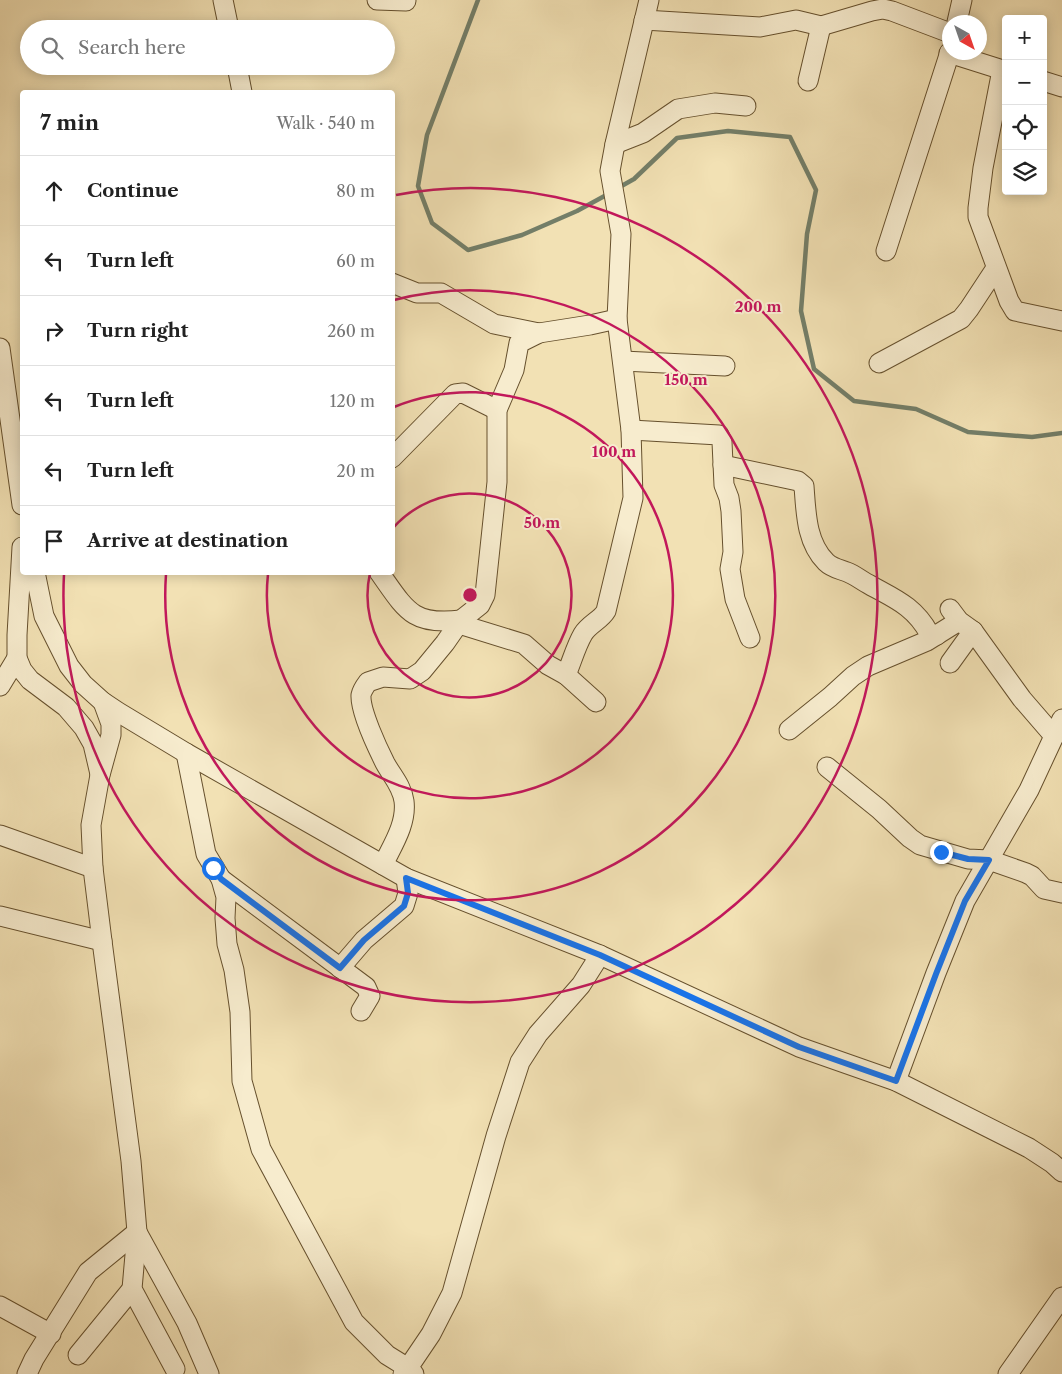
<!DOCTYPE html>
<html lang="en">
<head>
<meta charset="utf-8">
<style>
	body { margin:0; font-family:"Libre Caslon Text",serif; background:#f6f6f6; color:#222 }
	.controls { position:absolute; right:15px; top:15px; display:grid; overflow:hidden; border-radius:5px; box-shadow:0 2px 12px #0003 }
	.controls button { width:45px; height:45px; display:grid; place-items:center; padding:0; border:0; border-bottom:1px solid #e0e0e0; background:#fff; color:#222; font:25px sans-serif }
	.compass { position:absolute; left:942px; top:15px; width:45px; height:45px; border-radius:50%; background:#fff; box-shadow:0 2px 12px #0003; rotate:140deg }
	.stop { position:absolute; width:15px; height:15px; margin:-11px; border:4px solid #1a73e8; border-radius:50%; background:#fff }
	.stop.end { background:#1a73e8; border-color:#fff; box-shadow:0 1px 5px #0008 }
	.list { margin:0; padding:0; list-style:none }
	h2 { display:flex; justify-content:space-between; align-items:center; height:65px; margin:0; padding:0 20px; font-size:21px }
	h2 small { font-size:16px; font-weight:400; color:#767676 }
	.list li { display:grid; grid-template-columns:32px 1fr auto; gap:15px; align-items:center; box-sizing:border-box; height:70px; padding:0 20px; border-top:1px solid #e0e0e0 }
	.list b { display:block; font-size:19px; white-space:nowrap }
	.list em { font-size:16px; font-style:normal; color:#767676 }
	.icon { flex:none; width:28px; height:28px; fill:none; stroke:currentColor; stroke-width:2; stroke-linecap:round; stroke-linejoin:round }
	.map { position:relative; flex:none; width:1062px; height:1374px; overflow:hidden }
	.search { position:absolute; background:#fff; box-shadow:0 2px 12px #0003; left:20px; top:20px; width:375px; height:55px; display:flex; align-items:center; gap:12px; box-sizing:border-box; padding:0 18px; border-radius:28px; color:#767676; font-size:19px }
	.panel { position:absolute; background:#fff; box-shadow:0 2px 12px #0003; left:20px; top:90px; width:375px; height:485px; border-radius:5px }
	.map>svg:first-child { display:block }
</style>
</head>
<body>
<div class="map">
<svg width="1062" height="1374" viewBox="0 0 1062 1374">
	<rect width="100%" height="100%" fill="#f2e1b4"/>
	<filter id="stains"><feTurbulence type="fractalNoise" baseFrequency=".004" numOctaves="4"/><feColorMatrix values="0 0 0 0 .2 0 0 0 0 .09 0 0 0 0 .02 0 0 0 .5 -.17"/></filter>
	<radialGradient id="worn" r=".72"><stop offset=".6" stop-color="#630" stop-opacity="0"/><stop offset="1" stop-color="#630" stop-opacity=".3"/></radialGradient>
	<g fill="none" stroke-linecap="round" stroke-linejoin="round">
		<!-- stream -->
		<g stroke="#737e68" stroke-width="4.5">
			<polyline points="478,0 427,135 418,186 432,223 468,250 522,235 577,211 610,193"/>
			<polyline points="618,188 634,179 677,138 728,131 790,137 816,190 807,234 801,311 814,369 854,401 916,409 968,432 1032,437 1062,433"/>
		</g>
		<!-- minor casing -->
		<g stroke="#66502d" stroke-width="21">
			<g id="minor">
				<polyline points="223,0 229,29"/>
				<polyline points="377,0 406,1"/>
				<polyline points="644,20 760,27 796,20 821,26 872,11 883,9 892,11 950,33"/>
				<polyline points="957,22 962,0"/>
				<polyline points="949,53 1006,71"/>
				<polyline points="237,66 242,92"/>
				<polyline points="1002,70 983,168 978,208 978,217 1009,301 1015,311 1062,321"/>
				<polyline points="808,81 821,26"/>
				<polyline points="1043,81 1062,87"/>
				<polyline points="615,144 643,133 678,109 715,103 746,106"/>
				<polyline points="886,251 950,52"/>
				<polyline points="392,283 417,293 441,293 494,324 539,333 590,325 617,319"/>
				<polyline points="0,348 22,505"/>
				<polyline points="623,361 725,366"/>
				<polyline points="879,363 961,319 969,309 996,268"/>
				<polyline points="631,430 719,435 722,442 724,485 729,498 731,511 733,552 730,569 735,599 750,638"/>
				<polyline points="392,458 455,394 463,393 497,410"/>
				<path d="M723,465L798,481L804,486C806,512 806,542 826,562C832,568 839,569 847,572C855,575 862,581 870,585C895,599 914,606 929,633L937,635"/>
				<polyline points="22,547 17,635 17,658 22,670 30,680 66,707 84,728 93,744 100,774"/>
				<polyline points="35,572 44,616 69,666 83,684 103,702 118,712 186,753 406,878 600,955 799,1047 896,1081 1029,1148 1052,1163 1062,1172"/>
				<path d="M379,572C406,610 412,626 461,620"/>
				<polyline points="950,609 959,621 973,631 1022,699 1054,736"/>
				<polyline points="459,624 524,644 548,665 566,675 596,702"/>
				<polyline points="950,663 973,631"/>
				<path d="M566,675C572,661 576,646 583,634C589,624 601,620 606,611L633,498L631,430L617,319L621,234L610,171L615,144L649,0"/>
				<polyline points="0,686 17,658"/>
				<polyline points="103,702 111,724 111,735 100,775 91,825 93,868 102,941 131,1161 137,1232 132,1289 175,1369"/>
				<polyline points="789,730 830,697 853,676 868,666 927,641 959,621"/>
				<polyline points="186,753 206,854 221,879 226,897 225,918 227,944 234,970 240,1012 242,1081 261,1149 354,1322 387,1355 408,1368 403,1374"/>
				<polyline points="827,767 879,809 910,838 920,845 968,859 989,860 1026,873 1032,876 1044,889 1062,893"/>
				<polyline points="0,835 93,868"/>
				<path d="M383,865C392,846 407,824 404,801C402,786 392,776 385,763C378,749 360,711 361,695C362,690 365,686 368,682L383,677L410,679L422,671L445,643L461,620L480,605L485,595L497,482V410L514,370L519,343L539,333"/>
				<polyline points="221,879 366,987 370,996 361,1011"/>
				<polyline points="0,916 102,941"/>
				<polyline points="340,968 364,940 404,906 408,893 406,878"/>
				<polyline points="896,1081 936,973 965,901 1029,790 1062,719"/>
				<polyline points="137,1232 187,1323 209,1374"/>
				<polyline points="0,1306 51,1334"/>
				<polyline points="78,1355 132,1289"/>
				<polyline points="27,1374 34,1359 88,1272 137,1232"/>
				<polyline points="414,1374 408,1368 431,1334 452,1293 496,1136 520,1062 538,1034 581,985 600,955"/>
				<polyline points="1008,1374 1062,1297"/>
			</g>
		</g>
		<!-- minor -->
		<use href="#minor" stroke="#f7ecce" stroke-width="19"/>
	</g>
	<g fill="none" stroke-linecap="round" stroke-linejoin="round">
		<!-- route -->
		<polyline stroke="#1a73e8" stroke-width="6" points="213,868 221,879 340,968 364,940 404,906 408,893 406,878 600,955 799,1047 896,1081 936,974 965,901 989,860 968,859 941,852"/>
	</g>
	<!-- distance rings -->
	<g fill="none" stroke="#c2185b" stroke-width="2.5">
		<path d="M393 528A102 102 0 1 1 370 573"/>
		<path d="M394 407A203 203 0 1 1 268 574"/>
		<path d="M394 300A305 305 0 1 1 166 574"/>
		<path d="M396 195A407 407 0 1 1 64 574"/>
	</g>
	<circle cx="470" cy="595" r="8" fill="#c2185b" stroke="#f7ecce" stroke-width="2.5"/>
	<g font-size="15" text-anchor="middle" font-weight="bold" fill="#c2185b" stroke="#f7ecce" stroke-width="4" stroke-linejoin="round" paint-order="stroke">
		<text x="758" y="312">200 m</text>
		<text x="686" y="385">150 m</text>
		<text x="614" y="457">100 m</text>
		<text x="542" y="528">50 m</text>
	</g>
	<rect width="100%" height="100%" filter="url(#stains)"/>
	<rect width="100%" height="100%" fill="url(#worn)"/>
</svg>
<div class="controls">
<button>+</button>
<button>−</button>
<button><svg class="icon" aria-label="locate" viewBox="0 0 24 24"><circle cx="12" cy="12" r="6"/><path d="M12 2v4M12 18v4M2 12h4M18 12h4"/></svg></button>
<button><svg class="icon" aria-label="layers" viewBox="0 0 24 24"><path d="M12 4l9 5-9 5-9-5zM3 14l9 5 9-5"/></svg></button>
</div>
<svg class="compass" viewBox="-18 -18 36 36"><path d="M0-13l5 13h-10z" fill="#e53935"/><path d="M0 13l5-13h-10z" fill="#767676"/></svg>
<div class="stop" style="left:213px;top:868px"></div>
<div class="stop end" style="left:941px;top:852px"></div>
<div class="search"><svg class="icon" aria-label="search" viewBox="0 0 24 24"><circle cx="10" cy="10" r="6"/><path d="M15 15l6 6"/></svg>Search here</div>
<section class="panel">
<h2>7 min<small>Walk · 540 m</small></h2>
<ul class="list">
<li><svg class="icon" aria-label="ahead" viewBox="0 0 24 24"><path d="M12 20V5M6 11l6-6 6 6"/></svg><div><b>Continue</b></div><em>80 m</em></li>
<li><svg class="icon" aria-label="left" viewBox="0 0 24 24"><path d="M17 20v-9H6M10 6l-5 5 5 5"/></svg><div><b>Turn left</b></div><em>60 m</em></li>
<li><svg class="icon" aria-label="right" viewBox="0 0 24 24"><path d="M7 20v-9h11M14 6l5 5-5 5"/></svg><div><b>Turn right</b></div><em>260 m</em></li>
<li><svg class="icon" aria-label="left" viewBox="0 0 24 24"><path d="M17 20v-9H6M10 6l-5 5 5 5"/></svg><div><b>Turn left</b></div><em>120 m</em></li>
<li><svg class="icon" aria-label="left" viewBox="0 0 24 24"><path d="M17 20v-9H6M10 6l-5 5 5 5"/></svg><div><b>Turn left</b></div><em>20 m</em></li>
<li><svg class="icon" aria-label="arrive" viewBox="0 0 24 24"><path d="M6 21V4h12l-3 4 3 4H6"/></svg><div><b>Arrive at destination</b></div></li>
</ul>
</section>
</div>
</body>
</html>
